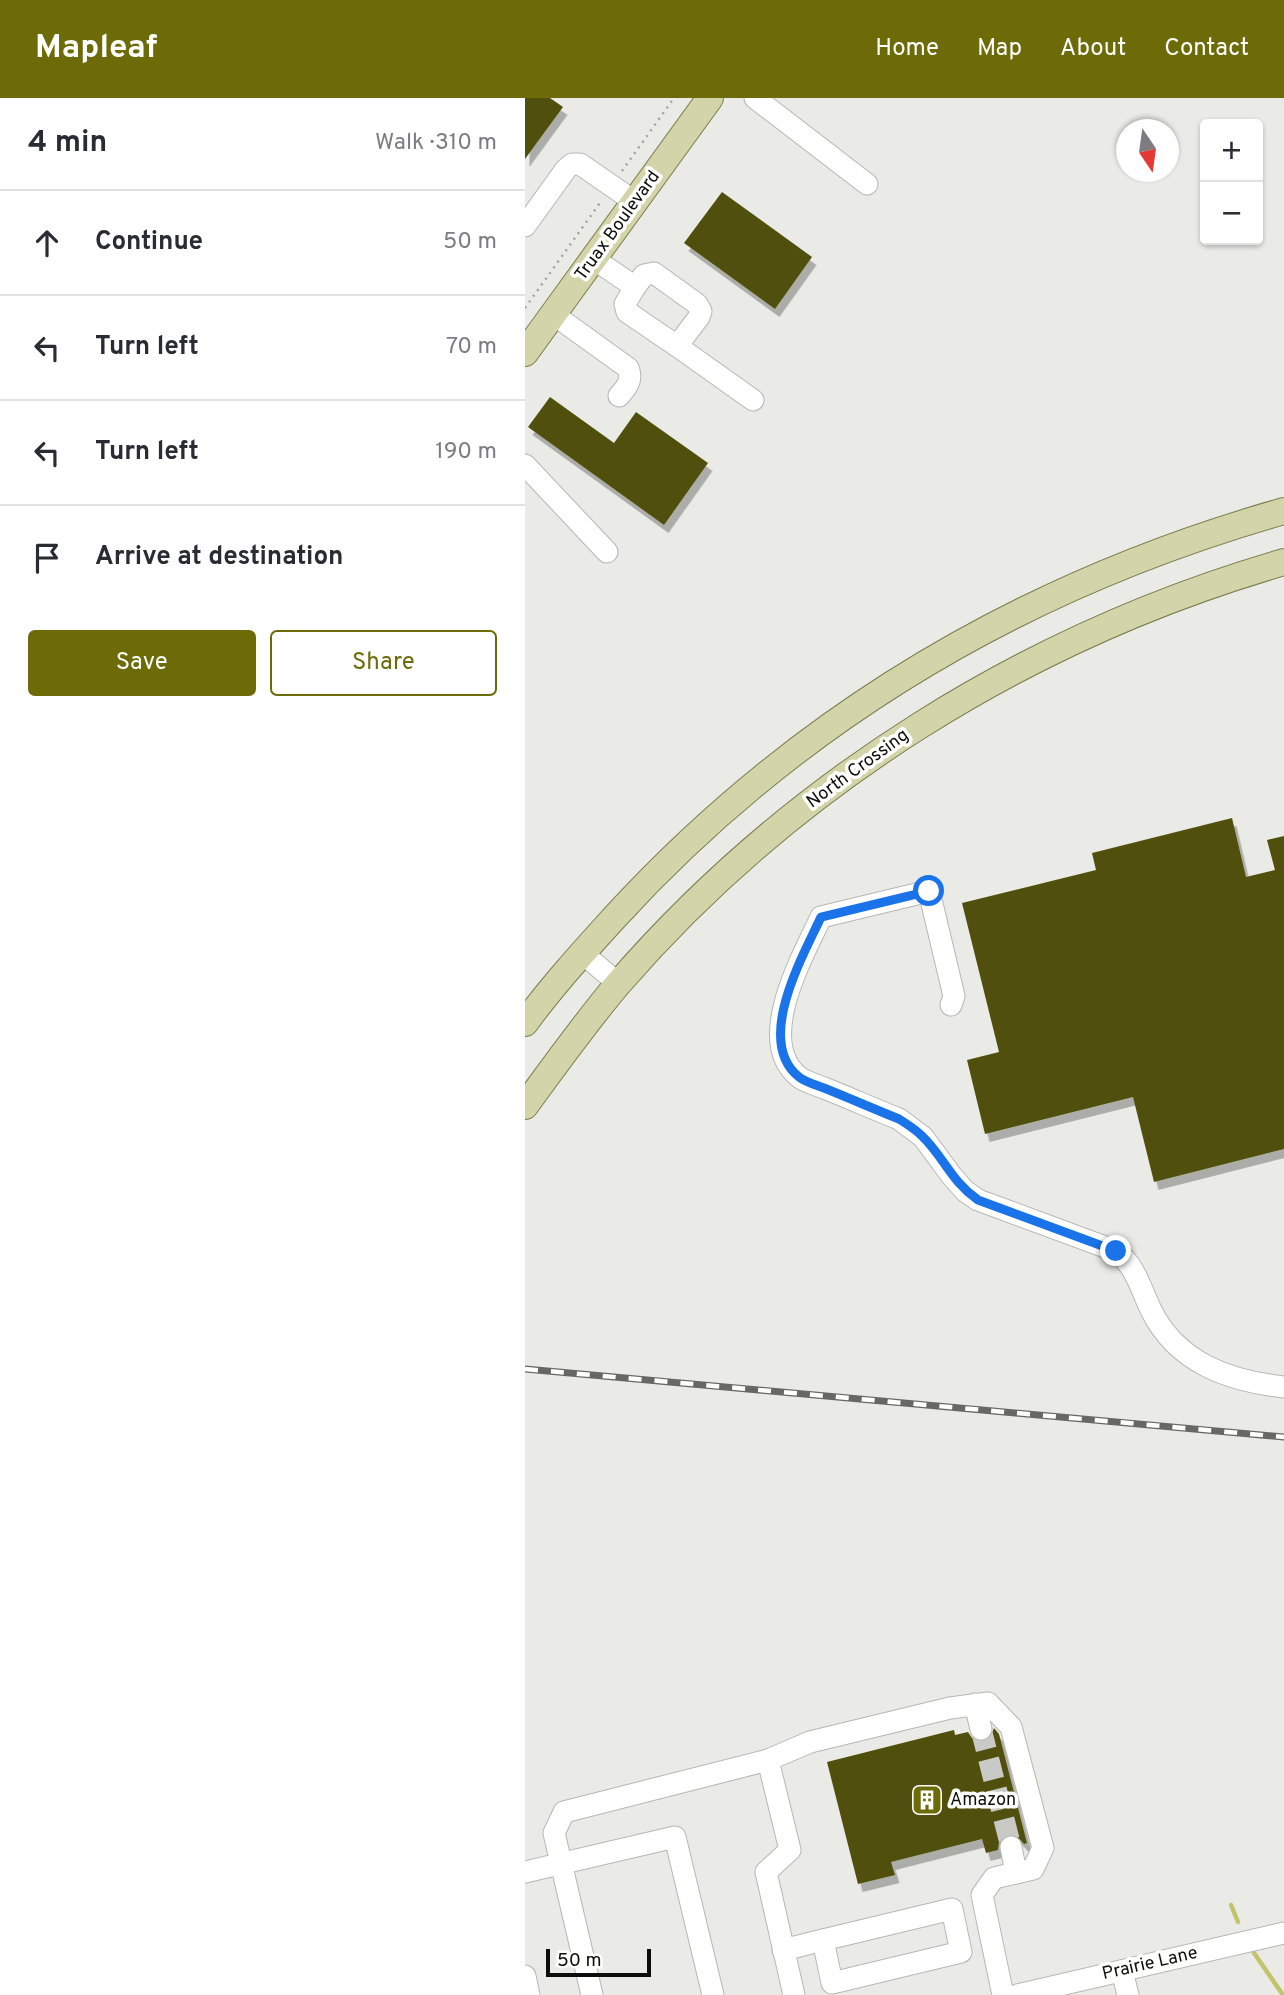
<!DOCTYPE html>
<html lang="en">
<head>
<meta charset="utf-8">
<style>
	body { margin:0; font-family:Overpass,sans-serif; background:#f2f2f3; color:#2b2b33 }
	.controls { position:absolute; right:21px; top:21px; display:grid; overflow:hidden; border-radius:7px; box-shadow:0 2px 5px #0004 }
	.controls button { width:63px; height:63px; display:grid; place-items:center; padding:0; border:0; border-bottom:2px solid #e1e1e2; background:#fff; color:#2b2b33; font:35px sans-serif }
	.compass { position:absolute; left:591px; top:21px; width:63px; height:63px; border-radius:50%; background:#fff; box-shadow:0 2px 5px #0004; rotate:167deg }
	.scale { position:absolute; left:21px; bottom:18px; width:105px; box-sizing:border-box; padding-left:7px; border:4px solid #0d0d0c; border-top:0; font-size:19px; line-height:24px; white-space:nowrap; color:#0d0d0c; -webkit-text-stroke:5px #fffffe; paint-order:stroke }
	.stop { position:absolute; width:21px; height:21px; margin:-16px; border:5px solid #1a73e8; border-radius:50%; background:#fff }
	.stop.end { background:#1a73e8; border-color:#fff; box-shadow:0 2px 7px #0008 }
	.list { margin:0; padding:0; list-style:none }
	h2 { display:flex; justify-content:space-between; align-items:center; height:91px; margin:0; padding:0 28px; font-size:30px }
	h2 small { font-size:23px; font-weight:400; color:#7c7c81 }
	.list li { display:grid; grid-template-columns:46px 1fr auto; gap:21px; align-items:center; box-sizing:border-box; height:105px; padding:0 28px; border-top:2px solid #e1e1e2 }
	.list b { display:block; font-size:26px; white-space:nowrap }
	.list em { font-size:23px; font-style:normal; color:#7c7c81 }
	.actions { display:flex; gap:14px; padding:21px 28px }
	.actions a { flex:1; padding:16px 0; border:2px solid #6c6b08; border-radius:7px; text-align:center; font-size:24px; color:#6c6b08 }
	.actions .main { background:#6c6b08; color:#fff }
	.icon { flex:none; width:38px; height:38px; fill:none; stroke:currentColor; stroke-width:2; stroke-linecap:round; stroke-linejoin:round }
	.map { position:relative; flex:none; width:759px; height:1897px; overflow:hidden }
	header { display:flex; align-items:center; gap:42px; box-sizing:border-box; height:98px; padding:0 35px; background:#6c6b08; color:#fff }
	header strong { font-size:33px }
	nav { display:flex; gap:38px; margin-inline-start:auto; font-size:24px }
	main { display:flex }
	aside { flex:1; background:#fff }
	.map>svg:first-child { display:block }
</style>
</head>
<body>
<header>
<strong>Mapleaf</strong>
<nav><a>Home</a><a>Map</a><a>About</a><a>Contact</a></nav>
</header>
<main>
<aside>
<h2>4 min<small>Walk · 310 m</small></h2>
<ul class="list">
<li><svg class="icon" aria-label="ahead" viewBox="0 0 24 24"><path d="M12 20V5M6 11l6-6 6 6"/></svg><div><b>Continue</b></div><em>50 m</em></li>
<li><svg class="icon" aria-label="left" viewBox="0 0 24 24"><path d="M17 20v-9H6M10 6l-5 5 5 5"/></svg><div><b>Turn left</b></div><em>70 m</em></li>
<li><svg class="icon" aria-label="left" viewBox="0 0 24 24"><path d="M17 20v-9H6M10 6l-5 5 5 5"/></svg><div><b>Turn left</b></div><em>190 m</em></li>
<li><svg class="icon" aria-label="arrive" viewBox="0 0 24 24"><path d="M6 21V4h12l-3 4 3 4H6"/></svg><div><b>Arrive at destination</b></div></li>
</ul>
<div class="actions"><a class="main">Save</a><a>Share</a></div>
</aside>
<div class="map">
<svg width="759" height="1897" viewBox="0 0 759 1897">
	<defs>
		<filter id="shadow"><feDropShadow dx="4.5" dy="8" stdDeviation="0" flood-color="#0004"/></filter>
	</defs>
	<rect width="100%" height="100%" fill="#eaebe7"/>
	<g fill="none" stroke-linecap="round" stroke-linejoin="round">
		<!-- stream -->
		<g stroke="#c3c36e" stroke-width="4.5">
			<polyline points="706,1807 713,1824"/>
			<polyline points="729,1855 758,1897"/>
		</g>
	</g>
	<!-- building -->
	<g fill="#515008" filter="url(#shadow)">
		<polygon points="0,0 25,0 38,9 0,61"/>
		<polygon points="197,94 287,159 250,211 159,145"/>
		<polygon points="25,299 89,345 111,314 183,365 139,427 3,329"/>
		<polygon points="707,720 721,779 750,772 742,742 759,738 759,1051 629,1084 608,999 460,1036 442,962 474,954 437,805 571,772 567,755"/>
		<polygon points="469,1630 474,1636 502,1745 499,1746 491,1737 483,1736 474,1744 473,1752 461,1755 457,1741 366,1764 370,1777 333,1786 302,1664 429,1632 430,1637 443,1634 447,1640 458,1644 465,1640"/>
	</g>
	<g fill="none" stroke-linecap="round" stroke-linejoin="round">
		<!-- minor-tunnel -->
		<polyline stroke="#c9cac6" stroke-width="21" stroke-dasharray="21 10" stroke-linecap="butt" points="456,1631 486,1749"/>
		<!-- minor casing -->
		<g stroke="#b6b7b3" stroke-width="23">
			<g id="minor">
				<polyline points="230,0 342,86"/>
				<polyline points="0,128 41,71 47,66 55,66 110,104"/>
				<polyline points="69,161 110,189 119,177 129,175 172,206 176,213 174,219 152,248 102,214 100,206 110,189"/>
				<path d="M28,216L103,270C108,282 102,289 94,298"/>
				<polyline points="152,248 228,302"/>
				<polyline points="0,367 82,454"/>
				<polyline points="57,855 94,886"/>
				<path d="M426,907L429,898L404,793L296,819C278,858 229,943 274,979C280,984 292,987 299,990C324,1000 349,1011 374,1021L398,1039L426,1077L440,1093L453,1102L591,1153C610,1167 616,1191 626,1212C652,1265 704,1283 759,1289"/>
				<polyline points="450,1606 456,1631"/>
				<polyline points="243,1662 265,1752 241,1774 269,1897"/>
				<polyline points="486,1749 491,1775"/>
				<polyline points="0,1774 150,1739 188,1897"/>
				<polygon points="427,1811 436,1854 307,1885 298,1842"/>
				<polyline points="258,1852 298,1842"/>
				<polyline points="597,1873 603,1897"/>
				<polyline points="0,1878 4,1897"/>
				<polyline points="67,1897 29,1735 39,1714 243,1662 285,1644 425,1610 463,1605 486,1629 518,1750 508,1771 469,1780 457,1797 478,1897"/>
				<polyline points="492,1897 759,1835"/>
			</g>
		</g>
		<!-- major casing -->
		<g stroke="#7b7c4d" stroke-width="28">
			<g id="major">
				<polyline points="0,255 185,0"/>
				<path d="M0,925C27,888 59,853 89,820C273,619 498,487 759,413"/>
				<path d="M0,1008C30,967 60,925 93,886C268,684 503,538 759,464"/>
			</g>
		</g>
		<!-- path -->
		<g stroke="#a2a3a0" stroke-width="2.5" stroke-dasharray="2 5" stroke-linecap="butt">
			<polyline points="97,73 149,0"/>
			<polyline points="0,210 77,102"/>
		</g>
		<!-- minor -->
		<use href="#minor" stroke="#fff" stroke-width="21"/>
		<!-- major -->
		<use href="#major" stroke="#d3d4a9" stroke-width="26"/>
		<!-- rail casing -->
		<g stroke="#676866" stroke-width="7">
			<polyline id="rail" points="0,1271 759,1339"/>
		</g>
		<!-- rail -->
		<use href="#rail" stroke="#fffffe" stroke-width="4.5" stroke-dasharray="13" stroke-linecap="butt"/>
	</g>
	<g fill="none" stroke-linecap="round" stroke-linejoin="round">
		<!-- route -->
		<path stroke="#1a73e8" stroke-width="9" d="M404,793L296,819C278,858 229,943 274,979C280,984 291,987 299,990C324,1000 349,1011 374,1021C382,1026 390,1031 397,1038C419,1059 425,1082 453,1102L591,1153"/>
	</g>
	<!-- icons -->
	<defs>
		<g id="building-square" transform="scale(1.575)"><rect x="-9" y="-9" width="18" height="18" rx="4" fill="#6c6b08" stroke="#fffffe"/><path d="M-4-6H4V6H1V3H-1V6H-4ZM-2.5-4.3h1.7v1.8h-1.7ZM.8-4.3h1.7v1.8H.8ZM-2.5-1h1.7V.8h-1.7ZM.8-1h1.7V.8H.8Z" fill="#fff"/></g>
	</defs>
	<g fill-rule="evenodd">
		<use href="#building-square" x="402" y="1702"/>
	</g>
	<g text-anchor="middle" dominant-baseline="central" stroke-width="7" stroke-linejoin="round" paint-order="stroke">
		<!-- street labels -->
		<g font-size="18" fill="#0d0d0c" stroke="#fffffe">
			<text transform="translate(93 128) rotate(-54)">Truax Boulevard</text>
			<text transform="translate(333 671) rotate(-36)">North Crossing</text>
			<text transform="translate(625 1866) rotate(-13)">Prairie Lane</text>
		</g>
		<!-- poi labels -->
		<g font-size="18" fill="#0d0d0c" stroke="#fffffe" text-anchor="start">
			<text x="425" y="1702">Amazon</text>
		</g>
	</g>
</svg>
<div class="controls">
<button>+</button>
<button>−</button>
</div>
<svg class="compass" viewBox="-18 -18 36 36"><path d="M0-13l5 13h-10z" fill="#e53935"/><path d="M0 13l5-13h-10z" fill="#7c7c81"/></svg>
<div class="scale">50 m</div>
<div class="stop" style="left:404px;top:793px"></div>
<div class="stop end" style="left:591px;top:1153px"></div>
</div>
</main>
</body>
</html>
